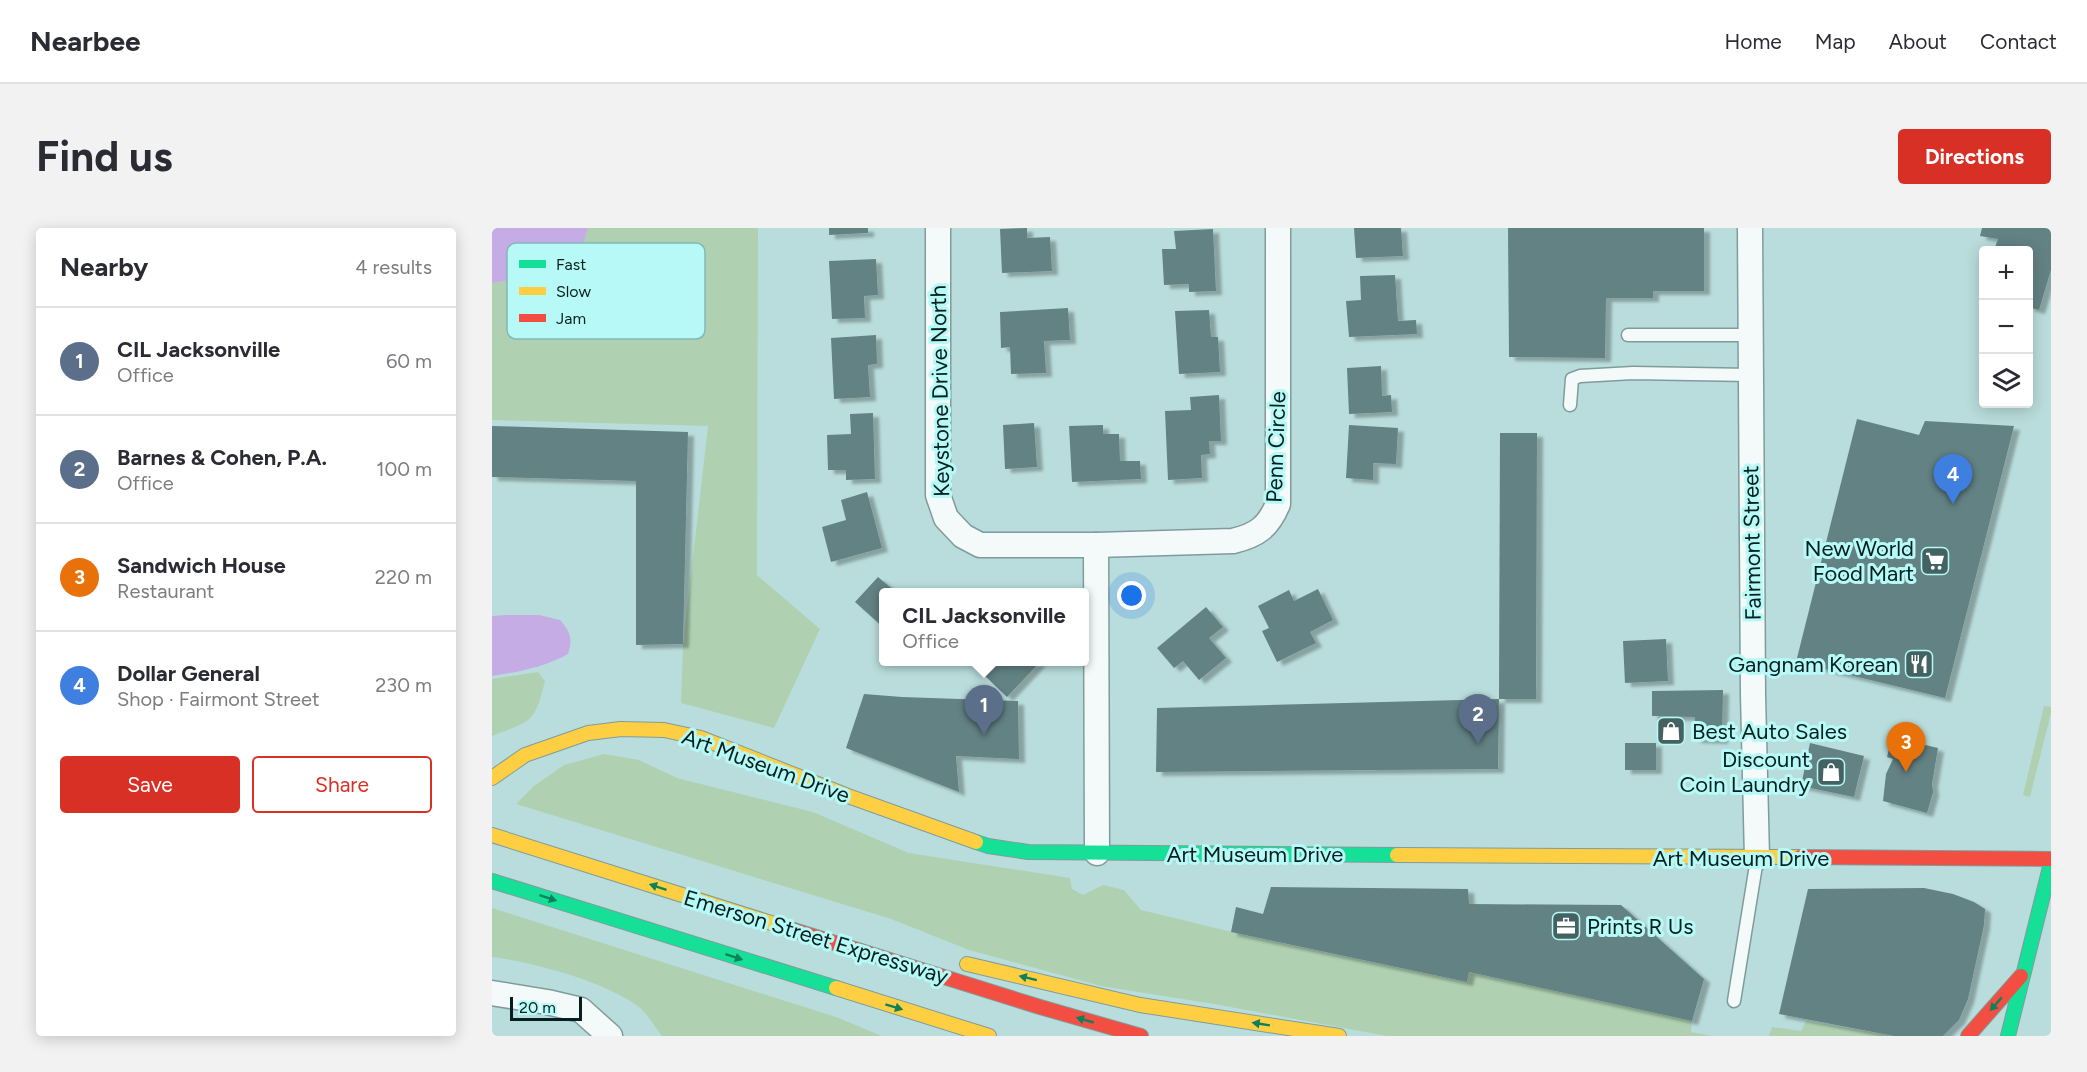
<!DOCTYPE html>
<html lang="en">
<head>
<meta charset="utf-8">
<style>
	body { margin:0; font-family:Figtree,sans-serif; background:#f2f2f3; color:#2b2b33 }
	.controls { position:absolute; right:18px; top:18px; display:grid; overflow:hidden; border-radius:6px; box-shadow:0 3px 15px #0003 }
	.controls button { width:54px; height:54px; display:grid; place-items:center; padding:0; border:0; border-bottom:2px solid #e1e1e2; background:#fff; color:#2b2b33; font:30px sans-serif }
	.scale { position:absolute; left:18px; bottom:15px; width:72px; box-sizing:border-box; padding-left:6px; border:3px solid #05201f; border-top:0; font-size:16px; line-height:21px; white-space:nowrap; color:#05201f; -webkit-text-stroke:4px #b7f9f6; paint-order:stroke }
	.you { position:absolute; left:640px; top:368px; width:21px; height:21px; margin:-15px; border:4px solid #fff; border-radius:50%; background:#1a73e8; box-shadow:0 0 0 9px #1a73e833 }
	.badge { display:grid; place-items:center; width:39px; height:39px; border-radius:50%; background:#d93025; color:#fff; font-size:20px; font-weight:700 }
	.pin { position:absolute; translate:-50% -50px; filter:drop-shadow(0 2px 3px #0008) }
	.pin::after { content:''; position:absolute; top:32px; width:21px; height:18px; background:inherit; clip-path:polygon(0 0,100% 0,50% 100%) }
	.popup { position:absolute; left:387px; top:360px; width:210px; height:78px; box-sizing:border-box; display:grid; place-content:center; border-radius:6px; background:#fff; filter:drop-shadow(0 2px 4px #0005); font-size:20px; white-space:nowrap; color:#7c7c81 }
	.popup b { font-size:22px; color:#2b2b33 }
	.popup::after { content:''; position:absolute; left:50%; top:100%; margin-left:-12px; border:12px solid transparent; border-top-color:#fff }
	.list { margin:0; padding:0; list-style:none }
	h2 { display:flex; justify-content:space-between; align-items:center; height:78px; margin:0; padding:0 24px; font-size:26px }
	h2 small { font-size:20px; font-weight:400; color:#7c7c81 }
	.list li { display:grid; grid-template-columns:39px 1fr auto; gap:18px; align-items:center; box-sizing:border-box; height:108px; padding:0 24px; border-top:2px solid #e1e1e2 }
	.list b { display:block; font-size:22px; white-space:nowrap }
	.list p { margin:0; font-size:20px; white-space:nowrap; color:#7c7c81 }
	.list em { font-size:20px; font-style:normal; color:#7c7c81 }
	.actions { display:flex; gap:12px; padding:18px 24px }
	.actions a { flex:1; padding:14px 0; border:2px solid #d93025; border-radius:6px; text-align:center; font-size:21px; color:#d93025 }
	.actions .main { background:#d93025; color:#fff }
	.icon { flex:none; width:33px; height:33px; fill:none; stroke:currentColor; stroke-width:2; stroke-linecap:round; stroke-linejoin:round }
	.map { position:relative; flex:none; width:1559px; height:808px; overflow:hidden; border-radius:6px }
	header { display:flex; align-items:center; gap:36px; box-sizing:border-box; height:84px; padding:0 30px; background:#fff; border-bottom:2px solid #e1e1e2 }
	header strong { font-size:28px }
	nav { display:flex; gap:33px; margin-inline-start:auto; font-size:21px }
	.intro { display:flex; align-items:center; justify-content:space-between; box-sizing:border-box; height:144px; padding:0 36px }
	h1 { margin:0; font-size:42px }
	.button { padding:15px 27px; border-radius:6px; background:#d93025; color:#fff; font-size:21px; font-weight:700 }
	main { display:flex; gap:36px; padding:0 36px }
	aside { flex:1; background:#fff; border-radius:6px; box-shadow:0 3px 15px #0003 }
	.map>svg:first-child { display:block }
</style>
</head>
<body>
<header>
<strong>Nearbee</strong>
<nav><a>Home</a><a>Map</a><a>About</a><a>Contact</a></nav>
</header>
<div class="intro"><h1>Find us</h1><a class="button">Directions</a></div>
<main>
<aside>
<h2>Nearby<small>4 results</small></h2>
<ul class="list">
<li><span class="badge" style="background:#5c6f8a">1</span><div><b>CIL Jacksonville</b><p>Office</p></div><em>60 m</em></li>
<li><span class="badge" style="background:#5c6f8a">2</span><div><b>Barnes &amp; Cohen, P.A.</b><p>Office</p></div><em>100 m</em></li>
<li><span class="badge" style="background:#e8710a">3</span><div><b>Sandwich House</b><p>Restaurant</p></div><em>220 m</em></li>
<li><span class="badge" style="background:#3f7fe0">4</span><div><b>Dollar General</b><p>Shop · Fairmont Street</p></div><em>230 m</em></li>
</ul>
<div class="actions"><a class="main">Save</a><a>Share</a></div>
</aside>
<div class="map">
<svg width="1559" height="808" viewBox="0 0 1559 808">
	<defs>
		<filter id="shadow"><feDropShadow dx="6" dy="4" stdDeviation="1.5" flood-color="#0004"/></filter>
	</defs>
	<rect width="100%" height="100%" fill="#b9dddc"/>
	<!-- green -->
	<g fill="#afd1b2">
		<polygon points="96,0 266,0 265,347 328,401 282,500 189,475 191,416 216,198 0,192 0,55 84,42"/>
		<path d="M46,444L53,453C42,497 40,492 0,508V451Z"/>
		<polygon points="1552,478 1559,479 1559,485 1538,569 1531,567"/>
		<polygon points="112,526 147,532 185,550 321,584 417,625 578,650 580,661 591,667 611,657 632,662 649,682 765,710 975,754 977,744 1200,793 1199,804 1220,808 895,808 722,776 609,758 477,722 399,691 24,576 42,558 72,537"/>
		<path d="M0,680L344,789L390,808H170C163,799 156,787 147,779C115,754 41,734 0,729Z"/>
		<polygon points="1314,793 1402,808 1277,808 1280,799 1309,803"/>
	</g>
	<!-- water -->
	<g fill="#c5ace4">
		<polygon points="0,0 96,0 84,42 0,55"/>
		<path d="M14,387H47L68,392C78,403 81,411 76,426C53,439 26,444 0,448V388Z"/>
	</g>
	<!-- building -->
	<g fill="#648284" filter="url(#shadow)">
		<polygon points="337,0 376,0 376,5 337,7"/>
		<polygon points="535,0 535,10 558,9 560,43 510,45 508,1"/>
		<polygon points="862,0 909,0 911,28 864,30"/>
		<polygon points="1016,0 1212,0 1212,63 1161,63 1161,70 1114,70 1113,130 1017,129"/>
		<polygon points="1490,0 1559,0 1559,42 1547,82 1536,79 1536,22 1502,22 1506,11 1488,8"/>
		<polygon points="721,1 724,63 697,64 697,56 672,57 670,21 684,21 682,3"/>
		<polygon points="384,31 386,67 372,68 373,90 340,91 337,33"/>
		<polygon points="903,47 906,93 924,92 925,106 857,109 854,73 869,72 868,48"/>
		<polygon points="576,80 578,112 552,113 554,145 519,146 518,119 509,120 508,84"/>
		<polygon points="717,82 719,109 726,109 728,144 687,146 683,83"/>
		<polygon points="384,107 385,136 376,137 378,169 342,171 339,110"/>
		<polygon points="889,138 890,168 899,167 900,184 857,186 855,140"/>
		<polygon points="727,167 729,213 717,213 718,226 709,227 710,250 676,252 673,183 699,182 698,169"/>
		<polygon points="381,185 383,251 354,252 354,242 336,242 335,207 359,206 358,186"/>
		<polygon points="1365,191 1427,207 1433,193 1522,198 1453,470 1304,434"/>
		<polygon points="542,195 545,239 513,241 511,197"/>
		<polygon points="611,197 611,206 627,206 628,233 648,233 649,251 580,254 577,198"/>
		<polygon points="857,197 906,200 904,236 881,235 881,252 854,250"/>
		<polygon points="0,198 196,204 191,416 144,417 144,253 0,249"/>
		<polygon points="1008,205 1045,205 1044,471 1007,471"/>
		<polygon points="375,264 390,320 339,334 330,299 354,292 349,272"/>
		<polygon points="386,349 404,364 392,364 392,400 363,374"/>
		<polygon points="826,361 841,392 818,404 824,415 785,434 770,403 777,400 766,378 797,362 802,373"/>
		<polygon points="714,379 731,399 717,410 734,430 707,452 691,433 682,440 665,420"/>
		<polygon points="1174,411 1176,453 1133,455 1131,413"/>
		<polygon points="494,434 548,434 515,469 493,448 501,440"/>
		<polygon points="1231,462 1230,512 1203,511 1203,489 1160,488 1160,463"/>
		<polygon points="372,466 410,469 526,473 527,531 464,528 467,564 354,520"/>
		<polygon points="1007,471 1006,541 664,544 665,480"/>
		<polygon points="1400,509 1446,520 1440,556 1441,564 1435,585 1391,573 1394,546 1401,531 1395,529"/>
		<rect x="1133" y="515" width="31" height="27"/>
		<polygon points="1318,515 1372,528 1362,569 1309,558"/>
		<polygon points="779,659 976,661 977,676 1129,677 1212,751 1200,793 977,744 975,754 739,704 744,679 771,686"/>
		<polygon points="1432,660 1461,666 1482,674 1493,681 1492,697 1476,771 1467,792 1451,808 1402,808 1287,786 1316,661"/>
	</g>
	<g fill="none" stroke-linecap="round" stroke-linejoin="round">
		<!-- lane casing -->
		<g stroke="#7f9c9b" stroke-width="15">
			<g id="lane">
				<polyline points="1136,107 1258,107"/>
				<polyline points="1078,177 1080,151 1088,148 1141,145 1258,147"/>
				<polyline points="1242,773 1265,631"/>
			</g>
		</g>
		<!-- street casing -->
		<g stroke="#7f9c9b" stroke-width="27">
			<g id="street">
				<path d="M446,0V267L454,290L471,308L488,317H604L741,313C766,307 776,299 786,276V0"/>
				<polyline points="1258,0 1261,467 1265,630"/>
				<polyline points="604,317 605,625"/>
				<polyline points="0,765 55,774 89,782 118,808"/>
			</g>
		</g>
		<!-- fast casing -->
		<g stroke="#7f9c9b" stroke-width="16">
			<g id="fast">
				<polyline points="484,614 496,618 536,624 905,627"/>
				<polyline points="0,653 344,760"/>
				<polyline points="1516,808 1559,635"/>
			</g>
		</g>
		<!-- slow casing -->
		<g stroke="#7f9c9b" stroke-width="16">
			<g id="slow">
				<polyline points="0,550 33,527 96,505 129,501 172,502 209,510 356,568 484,614"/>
				<polyline points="0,607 295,700"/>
				<polyline points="905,627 1308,629"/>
				<polyline points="475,736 648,777 847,808"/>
				<polyline points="344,760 497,808"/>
			</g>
		</g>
		<!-- jam casing -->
		<g stroke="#7f9c9b" stroke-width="16">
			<g id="jam">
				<polyline points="1308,629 1559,631"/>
				<polyline points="295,700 548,779 649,808"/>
				<polyline points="1476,808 1529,748"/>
			</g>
		</g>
		<!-- lane -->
		<use href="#lane" stroke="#f4fafa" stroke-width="12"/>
		<!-- street -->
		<use href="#street" stroke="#f4fafa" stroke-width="24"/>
		<!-- fast -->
		<use href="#fast" stroke="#16e098" stroke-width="14"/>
		<!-- slow -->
		<use href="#slow" stroke="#ffcf43" stroke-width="14"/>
		<!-- jam -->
		<use href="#jam" stroke="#f24e42" stroke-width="14"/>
	</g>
	<!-- one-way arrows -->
	<defs><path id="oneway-solid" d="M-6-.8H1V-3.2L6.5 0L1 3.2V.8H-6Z" transform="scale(1.5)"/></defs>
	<g fill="#0e805c">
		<use href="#oneway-solid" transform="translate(166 659) rotate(-162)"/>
		<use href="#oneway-solid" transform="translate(56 670) rotate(18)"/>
		<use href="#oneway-solid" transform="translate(242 729) rotate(18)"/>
		<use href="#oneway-solid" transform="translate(536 750) rotate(-166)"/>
		<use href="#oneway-solid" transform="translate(1504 776) rotate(131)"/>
		<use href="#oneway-solid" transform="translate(402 779) rotate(17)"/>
		<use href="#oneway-solid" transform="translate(593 792) rotate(-164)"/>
		<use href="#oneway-solid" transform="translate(769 796) rotate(-171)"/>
	</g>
	<!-- icons -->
	<defs>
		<g id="supermarket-square" transform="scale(1.5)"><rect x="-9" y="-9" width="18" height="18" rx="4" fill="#446261" stroke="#b7f9f6"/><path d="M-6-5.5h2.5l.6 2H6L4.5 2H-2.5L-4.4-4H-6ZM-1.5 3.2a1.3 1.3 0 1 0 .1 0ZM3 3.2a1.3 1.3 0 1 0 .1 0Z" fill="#fff"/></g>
		<g id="restaurant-square" transform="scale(1.5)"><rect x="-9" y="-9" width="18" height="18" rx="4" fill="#446261" stroke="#b7f9f6"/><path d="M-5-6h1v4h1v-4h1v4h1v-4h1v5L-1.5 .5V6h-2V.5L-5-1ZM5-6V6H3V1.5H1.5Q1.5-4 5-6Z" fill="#fff"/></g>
		<g id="shop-square" transform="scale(1.5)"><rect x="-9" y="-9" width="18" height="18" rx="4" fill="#446261" stroke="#b7f9f6"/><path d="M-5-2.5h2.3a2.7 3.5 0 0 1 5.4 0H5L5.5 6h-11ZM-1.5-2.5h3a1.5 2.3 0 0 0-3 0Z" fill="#fff"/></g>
		<g id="office-square" transform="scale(1.5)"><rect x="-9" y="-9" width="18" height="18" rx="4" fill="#446261" stroke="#b7f9f6"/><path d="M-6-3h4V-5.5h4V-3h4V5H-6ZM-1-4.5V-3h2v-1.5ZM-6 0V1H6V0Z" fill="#fff"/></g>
	</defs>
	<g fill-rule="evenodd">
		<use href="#supermarket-square" x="1443" y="333"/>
		<use href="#restaurant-square" x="1427" y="436"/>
		<use href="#shop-square" x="1179" y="503"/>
		<use href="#shop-square" x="1339" y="544"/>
		<use href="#office-square" x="1074" y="698"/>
	</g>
	<g text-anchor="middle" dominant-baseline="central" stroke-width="6" stroke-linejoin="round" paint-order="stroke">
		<!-- street labels -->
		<g font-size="22" fill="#05201f" stroke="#b7f9f6">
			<text transform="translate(448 163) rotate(-91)">Keystone Drive North</text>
			<text transform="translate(784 219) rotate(-88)">Penn Circle</text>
			<text transform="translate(1260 315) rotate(-91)">Fairmont Street</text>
			<text transform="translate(274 538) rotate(20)">Art Museum Drive</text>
			<text x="763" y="626">Art Museum Drive</text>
			<text x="1249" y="630">Art Museum Drive</text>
			<text transform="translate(324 709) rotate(17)">Emerson Street Expressway</text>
		</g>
		<!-- poi labels -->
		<g font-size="22" fill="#05201f" stroke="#b7f9f6" text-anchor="end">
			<text x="1422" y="320">New World<tspan x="1422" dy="25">Food Mart</tspan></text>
			<text x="1406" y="436">Gangnam Korean</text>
			<text x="1200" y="503" text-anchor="start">Best Auto Sales</text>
			<text x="1318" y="531">Discount<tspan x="1318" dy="25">Coin Laundry</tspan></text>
			<text x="1095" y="698" text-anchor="start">Prints R Us</text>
		</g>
	</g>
	<!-- legend -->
	<rect x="15" y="15" width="198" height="96" rx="9" fill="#b7f9f6" stroke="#82b8b6" stroke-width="1.5"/>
	<rect x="27" y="32" width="27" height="8" fill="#16e098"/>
	<rect x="27" y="59" width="27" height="8" fill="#ffcf43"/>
	<rect x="27" y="86" width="27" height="8" fill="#f24e42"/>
	<g font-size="16" fill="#05201f">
		<text x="64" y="42">Fast</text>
		<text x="64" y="69">Slow</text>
		<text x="64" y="96">Jam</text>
	</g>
</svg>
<div class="controls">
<button>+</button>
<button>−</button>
<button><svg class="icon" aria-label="layers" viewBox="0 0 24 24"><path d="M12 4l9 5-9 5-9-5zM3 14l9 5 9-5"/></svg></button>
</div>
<div class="scale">20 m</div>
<div class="you"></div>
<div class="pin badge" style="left:492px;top:507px;background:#5c6f8a">1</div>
<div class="popup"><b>CIL Jacksonville</b>Office</div>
<div class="pin badge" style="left:986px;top:516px;background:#5c6f8a">2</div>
<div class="pin badge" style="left:1414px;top:544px;background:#e8710a">3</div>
<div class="pin badge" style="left:1461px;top:276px;background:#3f7fe0">4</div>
</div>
</main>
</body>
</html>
